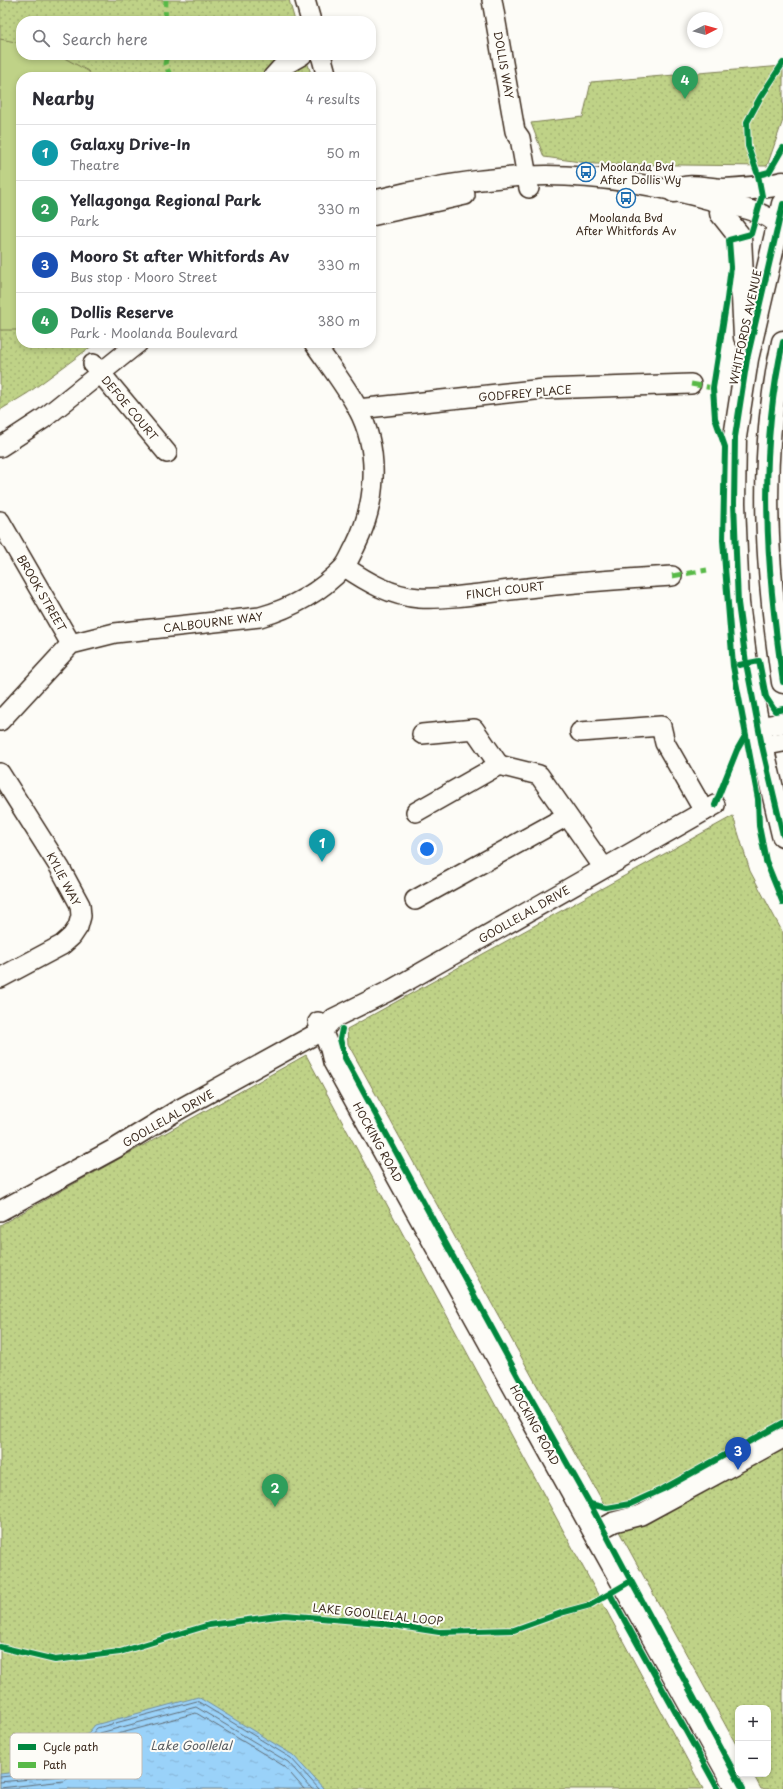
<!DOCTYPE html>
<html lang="en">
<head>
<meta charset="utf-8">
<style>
	body { margin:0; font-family:"Playpen Sans",sans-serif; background:#f2f2f3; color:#2b2b33 }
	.controls { position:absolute; right:12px; bottom:12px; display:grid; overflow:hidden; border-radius:8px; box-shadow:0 2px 6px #0003 }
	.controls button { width:36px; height:36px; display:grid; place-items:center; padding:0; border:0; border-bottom:1px solid #e1e1e2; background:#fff; color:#2b2b33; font:20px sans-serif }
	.compass { position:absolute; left:687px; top:12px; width:36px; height:36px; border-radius:50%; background:#fff; box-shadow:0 2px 6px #0003; rotate:84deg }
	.you { position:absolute; left:427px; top:849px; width:14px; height:14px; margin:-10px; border:3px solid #fff; border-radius:50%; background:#1a73e8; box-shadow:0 0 0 6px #1a73e833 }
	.badge { display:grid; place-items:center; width:26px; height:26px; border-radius:50%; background:#d93025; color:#fff; font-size:13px; font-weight:700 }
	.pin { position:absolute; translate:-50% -33px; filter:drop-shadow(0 1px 2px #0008) }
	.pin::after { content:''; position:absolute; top:21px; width:14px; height:12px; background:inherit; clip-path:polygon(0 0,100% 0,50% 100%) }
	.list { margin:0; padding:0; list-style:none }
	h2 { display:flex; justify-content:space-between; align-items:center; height:52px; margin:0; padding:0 16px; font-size:17px }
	h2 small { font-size:13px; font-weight:400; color:#7c7c81 }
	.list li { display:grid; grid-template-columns:26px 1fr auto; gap:12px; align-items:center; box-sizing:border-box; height:56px; padding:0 16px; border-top:1px solid #e1e1e2 }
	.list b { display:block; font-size:15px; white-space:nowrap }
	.list p { margin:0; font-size:13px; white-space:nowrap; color:#7c7c81 }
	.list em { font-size:13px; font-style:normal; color:#7c7c81 }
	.icon { flex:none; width:22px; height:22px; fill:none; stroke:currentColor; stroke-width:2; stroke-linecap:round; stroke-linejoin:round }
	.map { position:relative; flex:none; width:783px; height:1789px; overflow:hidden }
	.search { position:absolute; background:#fff; box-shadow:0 2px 6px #0003; left:16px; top:16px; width:360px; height:44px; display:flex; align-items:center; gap:10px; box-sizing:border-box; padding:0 14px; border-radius:16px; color:#7c7c81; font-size:15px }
	.panel { position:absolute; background:#fff; box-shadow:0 2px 6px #0003; left:16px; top:72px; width:360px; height:276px; border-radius:16px }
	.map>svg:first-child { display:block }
</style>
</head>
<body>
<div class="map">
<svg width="783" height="1789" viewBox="0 0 783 1789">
	<defs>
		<pattern id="park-dots" width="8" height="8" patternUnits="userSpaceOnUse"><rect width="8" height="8" fill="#bfd287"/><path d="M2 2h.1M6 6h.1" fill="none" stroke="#a5b474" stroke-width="1.8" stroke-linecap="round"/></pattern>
		<pattern id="water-ripples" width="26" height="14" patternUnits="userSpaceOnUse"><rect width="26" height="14" fill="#9ad2f9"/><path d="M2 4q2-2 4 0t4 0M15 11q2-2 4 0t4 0" fill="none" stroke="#86b4d5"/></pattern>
	</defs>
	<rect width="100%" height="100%" fill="#fdfcf7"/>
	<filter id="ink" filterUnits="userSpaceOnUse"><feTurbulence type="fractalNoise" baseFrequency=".025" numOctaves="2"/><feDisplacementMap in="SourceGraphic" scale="8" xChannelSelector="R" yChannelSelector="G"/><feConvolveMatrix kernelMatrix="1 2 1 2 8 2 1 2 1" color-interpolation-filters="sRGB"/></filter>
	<g filter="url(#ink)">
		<!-- park -->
		<g fill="url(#park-dots)" stroke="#7d7e52">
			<polygon points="0,0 289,0 295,21 21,21 21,55 305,55 312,77 21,77 21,343 96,343 28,393 0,410"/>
			<polygon points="783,66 783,120 767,166 595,164 544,157 531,123 583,117 591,82"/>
			<polygon points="733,816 750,871 783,933 783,1789 761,1789 753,1774 768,1774 768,1708 738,1708 738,1748 587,1473 585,1472 348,1044 347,1029"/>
			<polygon points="306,1055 703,1789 0,1789 0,1225"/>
		</g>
		<!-- pitch -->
		<polygon fill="#bfd287" stroke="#7d7e52" points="0,39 21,43 21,55 59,55 88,71 93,77 21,77 21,330 0,330"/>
		<!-- water -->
		<polygon fill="url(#water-ripples)" stroke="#748fa1" points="198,1697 293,1755 324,1789 0,1789 0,1774 59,1767 95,1725"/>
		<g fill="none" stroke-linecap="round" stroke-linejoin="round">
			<!-- shore -->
			<g stroke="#616d76" stroke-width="1">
				<polyline points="0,1777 60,1771 97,1728 197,1701 291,1758 319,1789"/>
				<polyline points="0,1782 62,1776 100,1733 196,1707 288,1762 312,1789"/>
				<polyline points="0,1788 64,1781 70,1777 103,1738 196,1713 284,1766 304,1789"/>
			</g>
			<!-- minor casing -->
			<g stroke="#3b2a1e" stroke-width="22">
				<g id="minor">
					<polyline points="305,0 311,21"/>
					<polyline points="492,0 515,131 520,138 529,188"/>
					<polyline points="321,55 327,77"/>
					<polyline points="273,77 283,66 302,55"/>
					<path d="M371,201C421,188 474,179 527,176C591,173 657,185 718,202C740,208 770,211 783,231"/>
					<polyline points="371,216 465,195"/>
					<polyline points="93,364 167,453"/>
					<polyline points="358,409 544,389 691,384"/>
					<polyline points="0,447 43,419 138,343"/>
					<polyline points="0,521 71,644"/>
					<path d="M345,567C367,582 391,596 419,598C451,600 495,591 528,588C576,582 624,579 672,576"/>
					<path d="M0,721L71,644L115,633L260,617C292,608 320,592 343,568C348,563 351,554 355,547C376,505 381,452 358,409C346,386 329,365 314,343"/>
					<polyline points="758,727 783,723"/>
					<polyline points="580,732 661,726 665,743 704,811"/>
					<polyline points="422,734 474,729 499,765"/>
					<polyline points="762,746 783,742"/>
					<polyline points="0,773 60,868 80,905 81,916 78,927 72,936 62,945 0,978"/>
					<polyline points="416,812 499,765 539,775 604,868"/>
					<polyline points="415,900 567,816"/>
					<polyline points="318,1022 330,1049 333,1062 735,1789"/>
					<polyline points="0,1211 116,1148 178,1110 323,1030 334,1018 391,990 715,805"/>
					<polyline points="594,1533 614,1522 641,1515 783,1438"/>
				</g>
			</g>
			<!-- major casing -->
			<g stroke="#3b2a1e" stroke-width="25">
				<g id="major">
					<path d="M674,191C692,183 705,190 724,190C744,189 763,188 783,183"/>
					<polyline points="783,204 747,359 735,437 734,503 738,603 746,663 762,746 783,835"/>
					<polyline points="721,213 740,237 745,337"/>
					<path d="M783,342C758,454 766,570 783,682"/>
				</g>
			</g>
			<!-- minor -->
			<use href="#minor" stroke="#fdfcf7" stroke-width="19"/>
			<!-- major -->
			<use href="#major" stroke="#fdfcf7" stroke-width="22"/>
			<!-- quiet -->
			<g stroke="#58b947" stroke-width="5" stroke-dasharray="10 5" stroke-linecap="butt">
				<polyline points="165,21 166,0"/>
				<polyline points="167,55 165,64 171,77"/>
				<polyline points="691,384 713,388"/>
				<polyline points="672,576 707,570"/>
			</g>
			<!-- cycleway casing -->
			<g stroke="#fdfcf7" stroke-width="8">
				<g id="cycleway">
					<polyline points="783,148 769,172 758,175 762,196 751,234 729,240 731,267 727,299 713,388 715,418 725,447 723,540 725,567 733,666 758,799 759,826 766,861 783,903"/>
					<polyline points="758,175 748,146 747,122 760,98 783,63"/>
					<polyline points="783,204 747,359 735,437 734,503 738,603 746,663 762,746 783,835"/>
					<path d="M783,342C758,454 766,570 783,682"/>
					<polyline points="739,665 759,661 766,697 775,711 783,709"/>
					<polyline points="715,805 737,750 745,736"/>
					<polyline points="342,1029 340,1039 345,1058 519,1378 590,1504"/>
					<polyline points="631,1581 743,1789"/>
					<polyline points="610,1594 718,1789"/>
					<polyline points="0,1647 55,1660 120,1652 209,1625 285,1615 380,1623 439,1632 514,1630 564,1612 590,1605 631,1581 590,1504 607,1508 630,1504 663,1489 783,1423"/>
				</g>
			</g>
			<!-- cycleway -->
			<use href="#cycleway" stroke="#00873e" stroke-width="6"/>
		</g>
	</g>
	<!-- icons -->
	<defs>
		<g id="bus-ring" transform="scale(1)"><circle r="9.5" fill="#fdfcf7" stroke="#1f6fb2" stroke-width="1.5"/><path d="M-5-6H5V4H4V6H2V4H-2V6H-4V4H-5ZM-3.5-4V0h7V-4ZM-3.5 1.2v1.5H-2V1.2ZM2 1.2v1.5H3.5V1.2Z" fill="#1f6fb2"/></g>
	</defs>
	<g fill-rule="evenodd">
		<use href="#bus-ring" x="586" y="172"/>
		<use href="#bus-ring" x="626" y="198"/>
	</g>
	<g text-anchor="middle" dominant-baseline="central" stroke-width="4" stroke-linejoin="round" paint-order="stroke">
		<!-- street labels -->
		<g font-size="11" fill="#3b2a1e" stroke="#fdfcf7">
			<text transform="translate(504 65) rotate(80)">DOLLIS WAY</text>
			<text transform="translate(745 327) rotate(-78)">WHITFORDS AVENUE</text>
			<text transform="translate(525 393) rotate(-5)">GODFREY PLACE</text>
			<text transform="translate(130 408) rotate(50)">DEFOE COURT</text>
			<text transform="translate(505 590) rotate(-7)">FINCH COURT</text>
			<text transform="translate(42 593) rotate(60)">BROOK STREET</text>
			<text transform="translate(213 622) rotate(-7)">CALBOURNE WAY</text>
			<text transform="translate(64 879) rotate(62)">KYLIE WAY</text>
			<text transform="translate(524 914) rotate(-30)">GOOLLELAL DRIVE</text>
			<text transform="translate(168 1118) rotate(-30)">GOOLLELAL DRIVE</text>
			<text transform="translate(378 1142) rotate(61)">HOCKING ROAD</text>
			<text transform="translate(535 1425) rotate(61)">HOCKING ROAD</text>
			<text transform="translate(378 1614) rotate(6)">LAKE GOOLLELAL LOOP</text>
		</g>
		<!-- poi labels -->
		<g font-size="11" fill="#3b2a1e" stroke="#fdfcf7" text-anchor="start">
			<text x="600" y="166">Moolanda Bvd<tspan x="600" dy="13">After Dollis Wy</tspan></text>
			<text x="626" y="217" text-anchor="middle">Moolanda Bvd<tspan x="626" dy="13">After Whitfords Av</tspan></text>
		</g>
		<!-- water labels -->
		<g font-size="12" font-style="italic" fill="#585c60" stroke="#fdfcf7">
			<text x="191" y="1745">Lake Goollelal</text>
		</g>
	</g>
	<!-- legend -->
	<rect x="10" y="1733" width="132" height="46" rx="6" fill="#fdfcf7" stroke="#c3bdb6" stroke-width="1"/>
	<rect x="18" y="1744" width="18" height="6" fill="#00873e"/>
	<rect x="18" y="1762" width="18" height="6" fill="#58b947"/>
	<g font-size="11" fill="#3b2a1e">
		<text x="43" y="1751">Cycle path</text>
		<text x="43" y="1769">Path</text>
	</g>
</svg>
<div class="controls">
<button>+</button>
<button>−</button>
</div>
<svg class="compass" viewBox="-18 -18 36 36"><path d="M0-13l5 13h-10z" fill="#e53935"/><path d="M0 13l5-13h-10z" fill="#7c7c81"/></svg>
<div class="you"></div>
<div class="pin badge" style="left:322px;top:862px;background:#0f9aa8">1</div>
<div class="pin badge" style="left:275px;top:1507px;background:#2e9e5b">2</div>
<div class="pin badge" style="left:738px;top:1470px;background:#1a4fb4">3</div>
<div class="pin badge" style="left:685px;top:99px;background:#2e9e5b">4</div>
<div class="search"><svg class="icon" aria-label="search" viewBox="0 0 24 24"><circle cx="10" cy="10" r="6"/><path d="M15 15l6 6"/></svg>Search here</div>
<section class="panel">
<h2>Nearby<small>4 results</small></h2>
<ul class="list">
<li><span class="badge" style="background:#0f9aa8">1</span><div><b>Galaxy Drive-In</b><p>Theatre</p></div><em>50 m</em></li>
<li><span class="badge" style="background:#2e9e5b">2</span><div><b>Yellagonga Regional Park</b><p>Park</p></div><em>330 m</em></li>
<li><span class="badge" style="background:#1a4fb4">3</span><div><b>Mooro St after Whitfords Av</b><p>Bus stop · Mooro Street</p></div><em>330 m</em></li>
<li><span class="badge" style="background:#2e9e5b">4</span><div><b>Dollis Reserve</b><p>Park · Moolanda Boulevard</p></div><em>380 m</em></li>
</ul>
</section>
</div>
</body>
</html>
